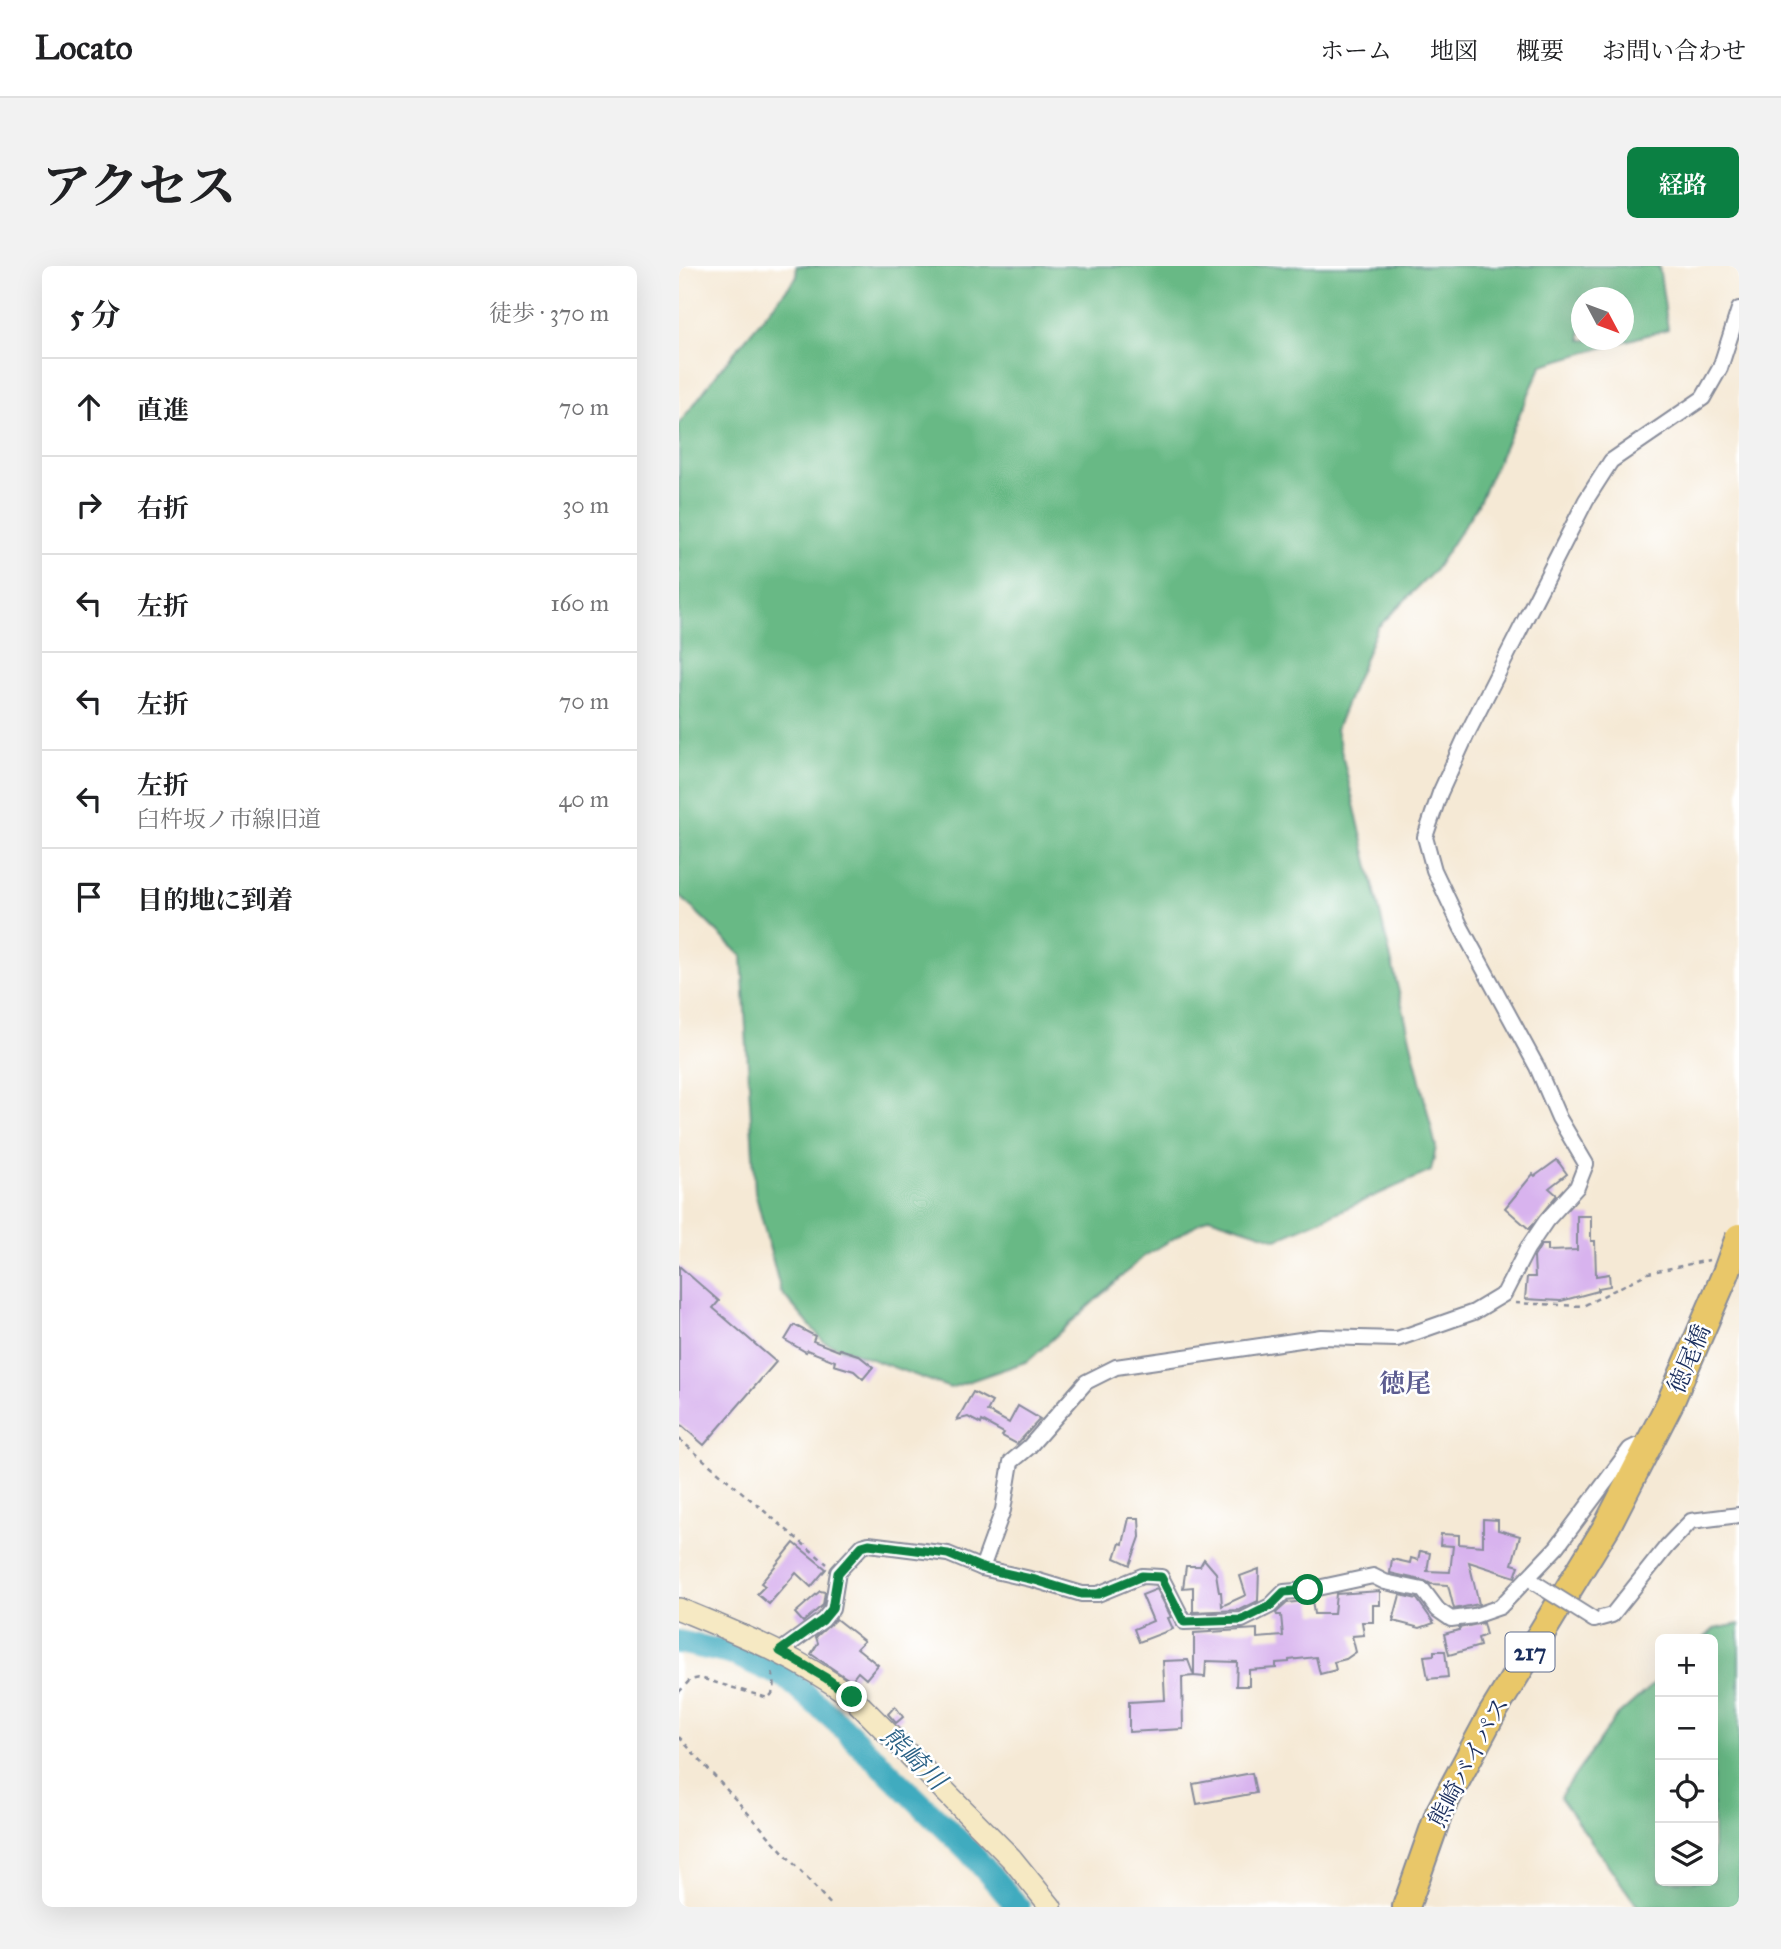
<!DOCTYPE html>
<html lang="ja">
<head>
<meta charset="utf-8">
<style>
	body { margin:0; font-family:"IM FELL Great Primer","Noto Serif JP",serif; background:#f2f2f2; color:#202124 }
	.controls { position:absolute; right:21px; bottom:21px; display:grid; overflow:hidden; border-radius:10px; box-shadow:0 7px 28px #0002 }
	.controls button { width:63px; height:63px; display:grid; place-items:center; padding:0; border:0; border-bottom:2px solid #e0e0e0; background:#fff; color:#202124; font:35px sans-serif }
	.compass { position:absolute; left:892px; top:21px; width:63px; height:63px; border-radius:50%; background:#fff; box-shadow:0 7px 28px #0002; rotate:131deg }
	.stop { position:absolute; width:21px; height:21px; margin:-16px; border:5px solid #0b8043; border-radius:50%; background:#fff }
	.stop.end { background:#0b8043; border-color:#fff; box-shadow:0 2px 7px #0008 }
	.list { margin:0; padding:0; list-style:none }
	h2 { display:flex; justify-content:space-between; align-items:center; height:91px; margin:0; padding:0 28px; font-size:30px }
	h2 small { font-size:23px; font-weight:400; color:#757577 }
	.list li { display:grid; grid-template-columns:46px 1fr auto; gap:21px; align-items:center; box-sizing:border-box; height:98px; padding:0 28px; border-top:2px solid #e0e0e0 }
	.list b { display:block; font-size:26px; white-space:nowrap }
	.list p { margin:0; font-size:23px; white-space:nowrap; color:#757577 }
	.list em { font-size:23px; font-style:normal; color:#757577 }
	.icon { flex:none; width:38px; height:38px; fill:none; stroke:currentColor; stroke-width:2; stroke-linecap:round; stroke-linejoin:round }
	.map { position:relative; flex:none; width:1060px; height:1641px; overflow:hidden; border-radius:10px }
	header { display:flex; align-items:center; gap:42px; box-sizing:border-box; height:98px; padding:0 35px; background:#fff; border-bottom:2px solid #e0e0e0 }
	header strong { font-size:33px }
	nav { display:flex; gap:38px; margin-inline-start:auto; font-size:24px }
	.intro { display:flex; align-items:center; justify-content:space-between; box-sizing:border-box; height:168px; padding:0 42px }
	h1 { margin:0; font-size:49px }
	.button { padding:18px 32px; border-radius:10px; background:#0b8043; color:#fff; font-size:24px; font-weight:700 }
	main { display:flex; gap:42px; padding:0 42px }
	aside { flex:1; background:#fff; border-radius:10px; box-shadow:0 7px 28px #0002 }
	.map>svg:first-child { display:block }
</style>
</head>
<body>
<header>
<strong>Locato</strong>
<nav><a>ホーム</a><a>地図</a><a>概要</a><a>お問い合わせ</a></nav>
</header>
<div class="intro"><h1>アクセス</h1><a class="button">経路</a></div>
<main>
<aside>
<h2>5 分<small>徒歩 · 370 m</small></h2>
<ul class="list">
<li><svg class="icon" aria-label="ahead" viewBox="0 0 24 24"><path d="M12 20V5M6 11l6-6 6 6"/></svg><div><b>直進</b></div><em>70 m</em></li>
<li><svg class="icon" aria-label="right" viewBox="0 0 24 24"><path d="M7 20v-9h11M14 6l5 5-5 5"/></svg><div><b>右折</b></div><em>30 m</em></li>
<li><svg class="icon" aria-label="left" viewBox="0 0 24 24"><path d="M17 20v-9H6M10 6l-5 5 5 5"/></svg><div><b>左折</b></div><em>160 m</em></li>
<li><svg class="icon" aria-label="left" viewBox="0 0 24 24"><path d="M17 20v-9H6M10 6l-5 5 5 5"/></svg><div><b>左折</b></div><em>70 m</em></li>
<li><svg class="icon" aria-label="left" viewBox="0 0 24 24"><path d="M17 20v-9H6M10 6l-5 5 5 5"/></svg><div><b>左折</b><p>臼杵坂ノ市線旧道</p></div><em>40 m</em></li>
<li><svg class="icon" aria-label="arrive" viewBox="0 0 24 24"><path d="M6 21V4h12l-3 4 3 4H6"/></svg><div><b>目的地に到着</b></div></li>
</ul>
</aside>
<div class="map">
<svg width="1060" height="1641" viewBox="0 0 1060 1641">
	<rect width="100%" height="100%" fill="#fff"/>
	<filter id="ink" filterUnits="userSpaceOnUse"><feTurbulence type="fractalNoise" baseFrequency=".0143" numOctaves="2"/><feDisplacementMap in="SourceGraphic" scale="14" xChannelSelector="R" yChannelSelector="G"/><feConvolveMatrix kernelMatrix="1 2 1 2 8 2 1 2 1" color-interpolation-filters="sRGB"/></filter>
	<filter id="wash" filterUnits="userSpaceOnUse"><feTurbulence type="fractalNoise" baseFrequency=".00686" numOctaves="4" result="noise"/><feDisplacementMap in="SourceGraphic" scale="28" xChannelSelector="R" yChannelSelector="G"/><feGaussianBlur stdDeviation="1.57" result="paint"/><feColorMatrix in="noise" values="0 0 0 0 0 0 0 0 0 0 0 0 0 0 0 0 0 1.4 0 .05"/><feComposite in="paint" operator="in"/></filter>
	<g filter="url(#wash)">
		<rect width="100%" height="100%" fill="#f5e9d5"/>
		<!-- forest -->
		<g fill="#68b985" stroke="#427472" stroke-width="2" fill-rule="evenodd">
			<path d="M117,0H980L989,63L863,99L798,240L755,305L698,362L657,463L757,881L752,905L598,973L530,951L464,991L349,1095L271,1122L145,1076L102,1026L76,926L63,690L0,629V158L43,101L118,11ZM902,32H944V74H902Z"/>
			<polygon points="1060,1358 1060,1641 959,1641 881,1531 936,1452 981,1412 981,1615 1034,1615 1034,1373 1024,1373 1035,1363"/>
		</g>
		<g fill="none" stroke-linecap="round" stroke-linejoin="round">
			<!-- river -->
			<polyline stroke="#40abbf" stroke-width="24" points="0,1376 55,1388 108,1412 158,1456 291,1586 339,1641"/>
		</g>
		<g id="blocks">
			<!-- building -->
			<g fill="#d8b3ee">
				<polygon points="878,894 888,908 870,922 878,929 850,963 826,942 854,908 856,910"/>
				<polygon points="898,950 912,950 912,975 916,975 917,1010 930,1008 931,1020 919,1022 919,1025 882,1035 846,1033 848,1011 856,1011 855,991 862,979 869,979 869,985 898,984"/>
				<polygon points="0,1000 40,1035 34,1042 97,1096 25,1179 0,1157"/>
				<polygon points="115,1059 136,1070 134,1075 160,1085 161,1083 179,1089 194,1101 184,1113 175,1105 155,1099 156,1095 128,1084 127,1086 106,1074"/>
				<polygon points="294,1126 313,1136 308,1145 330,1157 339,1140 361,1153 338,1178 323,1170 325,1167 303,1155 302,1158 289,1151 278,1154"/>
				<polygon points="450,1252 460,1252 461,1271 451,1299 436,1292 441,1277 444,1278"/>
				<polygon points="804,1253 819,1254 819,1264 841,1270 833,1298 840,1300 836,1311 790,1296 800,1338 775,1343 769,1319 752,1318 746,1315 711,1307 713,1293 731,1297 732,1292 739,1294 741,1285 751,1287 748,1305 771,1306 774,1280 761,1279 762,1268 780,1269 780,1278 804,1280"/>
				<polygon points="115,1277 147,1303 132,1321 117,1307 90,1338 78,1328 86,1320 82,1317"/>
				<polygon points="525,1293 537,1307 540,1326 542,1326 543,1340 567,1329 561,1310 580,1303 579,1335 561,1344 514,1346 514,1321 504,1322 507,1300 521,1300"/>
				<polygon points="478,1323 492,1351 489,1352 494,1363 460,1376 455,1363 474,1355 463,1329"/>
				<polygon points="141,1325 146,1326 144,1339 124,1356 116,1347"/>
				<polygon points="701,1325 701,1339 694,1339 694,1356 683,1356 685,1369 673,1370 677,1386 667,1393 655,1396 657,1404 641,1408 637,1391 610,1394 610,1396 597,1397 597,1402 570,1404 570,1420 557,1420 558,1396 527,1395 526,1411 515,1410 515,1367 578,1363 578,1372 604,1370 602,1349 598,1349 597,1347 608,1337 633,1334 635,1348 655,1348 657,1328"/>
				<polygon points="721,1329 738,1333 755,1357 741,1362 714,1355"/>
				<polygon points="157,1353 185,1375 178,1382 199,1399 187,1413 179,1406 172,1415 132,1388 139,1377 137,1371"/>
				<polygon points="804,1357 807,1369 799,1372 801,1380 770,1389 765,1368 780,1364 780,1362"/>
				<polygon points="755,1385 766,1385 769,1411 749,1413 745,1390 755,1389"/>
				<polygon points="509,1394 515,1410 503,1411 504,1463 450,1466 450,1436 486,1434 484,1395"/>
				<polygon points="216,1440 224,1451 217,1457 209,1448"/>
				<polygon points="573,1507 577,1527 518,1538 514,1518"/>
			</g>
		</g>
	</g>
	<g filter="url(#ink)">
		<use href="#blocks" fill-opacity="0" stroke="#888c9a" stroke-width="2"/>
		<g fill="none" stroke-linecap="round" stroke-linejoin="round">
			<!-- street casing -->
			<g stroke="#888c9a" stroke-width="18">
				<g id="street">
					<polyline points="303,1302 324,1244 332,1196 350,1181 407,1116 437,1101 642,1071 718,1073 795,1046 825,1028 848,983 867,955 898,921 907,898 880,852 858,801 782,661 755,604 746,571 761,527 787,470 907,234 932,195 1024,132 1041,102 1060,43"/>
					<polyline points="915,1354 933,1349 988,1280 1012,1255 1060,1249"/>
					<polyline points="101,1385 144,1354 153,1343 159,1306 183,1280 190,1278 269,1288 303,1302 356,1314 403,1328 419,1328 463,1310 482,1311 505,1356 563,1354 591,1340 605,1326 629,1324 694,1310 706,1316 744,1324 759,1344 772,1353 795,1350 821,1341 878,1281 951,1183 957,1180 967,1183"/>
				</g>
			</g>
			<!-- secondary casing -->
			<g stroke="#888c9a" stroke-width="24">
				<path id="secondary" d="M0,1343C63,1369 117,1390 173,1431L333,1593L372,1641"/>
			</g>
			<!-- highway casing -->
			<g stroke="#888c9a" stroke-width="30">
				<polyline id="highway" points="727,1641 760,1547 813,1448 928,1260 991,1137"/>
			</g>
			<!-- path -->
			<g stroke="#888c9a" stroke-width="2.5" stroke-dasharray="5 5" stroke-linecap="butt">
				<polyline points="836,1037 904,1040 969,1007 1030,994"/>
				<polyline points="0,1173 148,1298"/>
				<path d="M0,1426L11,1414L21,1412L89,1432C99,1424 95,1413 92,1403"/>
				<polyline points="0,1471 154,1641"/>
			</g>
			<!-- street -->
			<use href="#street" stroke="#fff" stroke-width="14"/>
			<!-- secondary -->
			<use href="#secondary" stroke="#f6e9c3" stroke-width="21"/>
			<!-- highway -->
			<use href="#highway" stroke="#e9c769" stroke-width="26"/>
			<!-- street-bridge casing -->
			<g stroke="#888c9a" stroke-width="18" stroke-linecap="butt">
				<polyline id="street-bridge" points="856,1317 915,1354"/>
			</g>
			<!-- highway-bridge casing -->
			<g stroke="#888c9a" stroke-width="30" stroke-linecap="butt">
				<polyline id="highway-bridge" points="991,1137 1047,1007 1060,971"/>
			</g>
			<!-- street-bridge -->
			<use href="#street-bridge" stroke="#fff" stroke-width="14"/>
			<!-- highway-bridge -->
			<use href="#highway-bridge" stroke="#e9c769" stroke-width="26"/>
		</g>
	</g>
	<g fill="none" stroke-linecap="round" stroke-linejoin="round" filter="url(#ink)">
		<!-- route -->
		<polyline stroke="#0b8043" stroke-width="9" points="173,1431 147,1412 101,1385 144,1354 153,1343 159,1307 183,1280 190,1278 269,1288 303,1302 356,1314 402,1328 419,1328 463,1310 482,1311 505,1356 563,1354 591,1340 605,1326 629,1324"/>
	</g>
	<g text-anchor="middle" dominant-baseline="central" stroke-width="5" stroke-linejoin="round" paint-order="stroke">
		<!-- shield labels -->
		<rect fill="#fff" stroke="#5f6d8e" stroke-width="2" x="826.5" y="1366.5" width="49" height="39" rx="5"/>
		<g font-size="23" font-weight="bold" fill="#1b2f5e">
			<text x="851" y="1386">217</text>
		</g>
		<!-- street labels -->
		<g font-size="24" fill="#1b2f5e" stroke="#fff">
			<text transform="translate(1010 1093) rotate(-67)">徳尾橋</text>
			<text transform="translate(790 1496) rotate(-62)">熊崎バイパス</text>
		</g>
		<!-- neighbourhood labels -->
		<g font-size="26" font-weight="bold" fill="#5d5d90" stroke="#fff">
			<text x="726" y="1117">徳尾</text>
		</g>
		<!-- water labels -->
		<g font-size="26" font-style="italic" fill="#2a6185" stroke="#fff">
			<text transform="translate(235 1492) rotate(44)">熊崎川</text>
		</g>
	</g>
</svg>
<div class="controls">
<button>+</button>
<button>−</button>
<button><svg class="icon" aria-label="locate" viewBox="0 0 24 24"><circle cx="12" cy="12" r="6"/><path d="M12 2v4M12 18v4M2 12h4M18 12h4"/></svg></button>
<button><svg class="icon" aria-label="layers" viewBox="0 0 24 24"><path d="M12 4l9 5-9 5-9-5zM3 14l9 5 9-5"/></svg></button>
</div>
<svg class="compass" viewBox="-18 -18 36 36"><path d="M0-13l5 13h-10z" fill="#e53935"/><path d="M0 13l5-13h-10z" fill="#757577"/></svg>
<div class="stop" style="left:629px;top:1324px"></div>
<div class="stop end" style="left:173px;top:1431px"></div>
</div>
</main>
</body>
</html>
